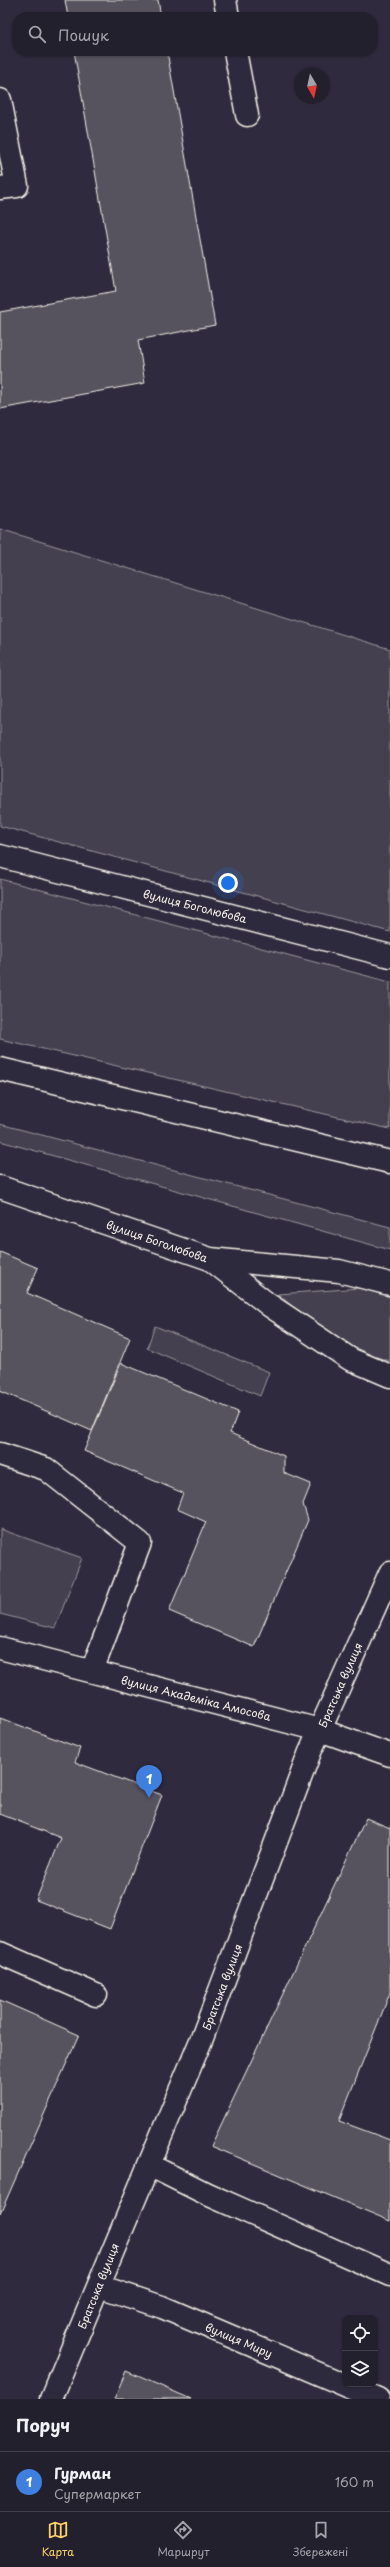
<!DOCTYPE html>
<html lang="uk">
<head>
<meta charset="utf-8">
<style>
	body { margin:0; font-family:"Playpen Sans",sans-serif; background:#2f2d3a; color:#f1f3f6 }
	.controls { position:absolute; right:12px; bottom:12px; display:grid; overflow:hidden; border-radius:8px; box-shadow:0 1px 3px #0004 }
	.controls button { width:36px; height:36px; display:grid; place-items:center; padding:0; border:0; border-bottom:1px solid #403e4a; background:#23202e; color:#f1f3f6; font:20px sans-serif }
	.compass { position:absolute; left:294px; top:68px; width:36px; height:36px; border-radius:50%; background:#23202e; box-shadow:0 1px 3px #0004; rotate:171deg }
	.you { position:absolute; left:228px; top:883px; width:14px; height:14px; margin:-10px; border:3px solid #fff; border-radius:50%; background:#1a73e8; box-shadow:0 0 0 6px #1a73e833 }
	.badge { display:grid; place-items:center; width:26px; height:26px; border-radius:50%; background:#ffd166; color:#fff; font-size:13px; font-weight:700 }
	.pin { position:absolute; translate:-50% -33px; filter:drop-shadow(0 1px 2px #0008) }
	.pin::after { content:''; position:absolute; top:21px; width:14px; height:12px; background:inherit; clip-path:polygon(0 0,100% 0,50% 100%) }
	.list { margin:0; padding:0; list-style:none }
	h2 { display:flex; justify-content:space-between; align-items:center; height:52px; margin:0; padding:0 16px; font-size:17px }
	h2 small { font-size:13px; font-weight:400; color:#a3a3aa }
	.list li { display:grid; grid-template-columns:26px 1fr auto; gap:12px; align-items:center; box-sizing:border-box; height:60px; padding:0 16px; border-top:1px solid #403e4a }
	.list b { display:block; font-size:15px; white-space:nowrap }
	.list p { margin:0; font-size:13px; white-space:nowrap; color:#a3a3aa }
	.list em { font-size:13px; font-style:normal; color:#a3a3aa }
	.icon { flex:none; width:22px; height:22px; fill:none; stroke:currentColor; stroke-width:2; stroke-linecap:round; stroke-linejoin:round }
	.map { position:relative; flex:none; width:390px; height:2399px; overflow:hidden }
	.search { position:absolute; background:#23202e; box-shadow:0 1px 3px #0004; left:12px; right:12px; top:12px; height:44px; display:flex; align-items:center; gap:10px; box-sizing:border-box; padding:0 14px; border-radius:16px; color:#a3a3aa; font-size:15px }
	.sheet { height:112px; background:#23202e }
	nav { display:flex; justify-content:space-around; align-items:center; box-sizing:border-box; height:56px; border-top:1px solid #403e4a; background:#23202e; font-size:11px; color:#a3a3aa }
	nav a { display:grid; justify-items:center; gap:2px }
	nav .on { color:#ffd166 }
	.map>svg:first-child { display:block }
</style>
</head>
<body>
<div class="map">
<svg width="390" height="2399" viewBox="0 0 390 2399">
	<rect width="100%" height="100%" fill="#2f2a3d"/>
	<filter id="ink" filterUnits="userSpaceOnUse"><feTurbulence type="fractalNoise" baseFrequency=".025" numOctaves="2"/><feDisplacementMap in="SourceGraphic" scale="8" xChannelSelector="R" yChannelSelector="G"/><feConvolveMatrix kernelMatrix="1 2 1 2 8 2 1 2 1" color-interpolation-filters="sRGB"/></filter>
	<g filter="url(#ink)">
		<!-- green -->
		<g fill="#454050" stroke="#9c989c">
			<polygon points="0,529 390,649 390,932 0,826"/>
			<polygon points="0,879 390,982 390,1129 0,1039"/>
			<polygon points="0,1124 390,1227 390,1250 0,1141"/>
			<polygon points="360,1288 390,1297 390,1361 338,1346 278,1294"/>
			<polygon points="155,1326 269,1372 260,1396 147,1348"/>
			<polygon points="0,1529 82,1558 55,1628 0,1614"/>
		</g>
		<!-- building -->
		<g fill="#56525f" stroke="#f4f1e8">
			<polygon points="65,0 158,0 161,17 68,17"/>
			<polygon points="74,51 167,51 215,325 138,340 145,383 0,409 0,312 116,291"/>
			<polygon points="0,1252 38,1268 27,1293 130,1338 92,1431 0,1391"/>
			<polygon points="121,1363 238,1412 230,1433 284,1456 284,1473 311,1484 303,1504 308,1520 254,1647 169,1611 206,1522 177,1509 183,1493 84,1451"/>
			<polygon points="0,1718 80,1748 75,1762 162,1795 110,1929 36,1900 61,1838 0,1814"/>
			<polygon points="366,1818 390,1828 390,1993 339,2121 390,2140 390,2221 211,2146"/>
			<polygon points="0,2000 79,2035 0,2214"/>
			<polygon points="126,2371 191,2399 114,2399"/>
		</g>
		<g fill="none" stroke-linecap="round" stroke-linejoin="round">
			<!-- service casing -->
			<g stroke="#f4f1e8" stroke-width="25">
				<g id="service">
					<polyline points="225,0 228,17"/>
					<polyline points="235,51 247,115"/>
					<polyline points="0,100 17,186 0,188"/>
					<polyline points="0,1187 210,1259 339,1271 390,1284"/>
					<polyline points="210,1259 269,1305 350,1359 390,1376"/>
					<polyline points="0,1454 46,1469 140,1543 92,1671"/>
					<polyline points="0,1953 96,1995"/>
				</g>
			</g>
			<!-- minor casing -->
			<g stroke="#f4f1e8" stroke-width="25">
				<g id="minor">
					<polyline points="0,856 390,956"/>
					<polyline points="0,1069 390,1162"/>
					<polyline points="0,1648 320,1730 390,1755"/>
					<polyline points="149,2165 207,2194 390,2275"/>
					<polyline points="99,2286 162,2307 378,2399"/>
					<polyline points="51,2399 202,2038 310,1752 390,1573"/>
				</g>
			</g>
			<!-- service -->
			<use href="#service" stroke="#2f2a3d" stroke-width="22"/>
			<!-- minor -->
			<use href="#minor" stroke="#2f2a3d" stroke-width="22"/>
		</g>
	</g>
	<g text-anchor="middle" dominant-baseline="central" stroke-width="3" stroke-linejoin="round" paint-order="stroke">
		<!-- street labels -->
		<g font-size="11" fill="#f4f1e8" stroke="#2f2a3d">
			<text transform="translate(195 906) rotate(14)">вулиця Боголюбова</text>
			<text transform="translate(157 1241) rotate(19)">вулиця Боголюбова</text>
			<text transform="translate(340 1685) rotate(-66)">Братська вулиця</text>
			<text transform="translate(196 1698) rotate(14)">вулиця Академіка Амосова</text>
			<text transform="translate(222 1987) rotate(-69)">Братська вулиця</text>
			<text transform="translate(98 2286) rotate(-68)">Братська вулиця</text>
			<text transform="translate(239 2340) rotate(23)">вулиця Миру</text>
		</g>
	</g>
</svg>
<div class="controls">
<button><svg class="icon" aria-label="locate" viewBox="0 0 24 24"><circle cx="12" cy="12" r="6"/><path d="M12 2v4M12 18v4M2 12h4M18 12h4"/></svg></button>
<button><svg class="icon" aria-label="layers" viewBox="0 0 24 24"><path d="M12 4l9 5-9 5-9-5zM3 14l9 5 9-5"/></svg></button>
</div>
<svg class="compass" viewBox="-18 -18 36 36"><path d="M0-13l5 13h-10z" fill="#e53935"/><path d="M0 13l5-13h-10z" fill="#a3a3aa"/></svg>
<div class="you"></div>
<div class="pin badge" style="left:149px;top:1798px;background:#3f7fe0">1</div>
<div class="search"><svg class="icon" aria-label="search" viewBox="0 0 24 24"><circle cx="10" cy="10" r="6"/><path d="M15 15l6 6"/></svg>Пошук</div>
</div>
<section class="sheet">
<h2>Поруч<small></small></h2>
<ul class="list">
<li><span class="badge" style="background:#3f7fe0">1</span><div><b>Гурман</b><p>Супермаркет</p></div><em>160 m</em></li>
</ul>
</section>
<nav>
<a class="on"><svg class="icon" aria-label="map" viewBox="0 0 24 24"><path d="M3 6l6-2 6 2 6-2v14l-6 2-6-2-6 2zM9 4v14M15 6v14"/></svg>Карта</a>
<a><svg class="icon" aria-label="directions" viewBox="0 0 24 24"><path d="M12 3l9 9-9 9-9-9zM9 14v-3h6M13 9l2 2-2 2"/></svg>Маршрут</a>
<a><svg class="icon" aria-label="saved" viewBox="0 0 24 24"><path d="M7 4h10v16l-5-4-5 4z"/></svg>Збережені</a>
</nav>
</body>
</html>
